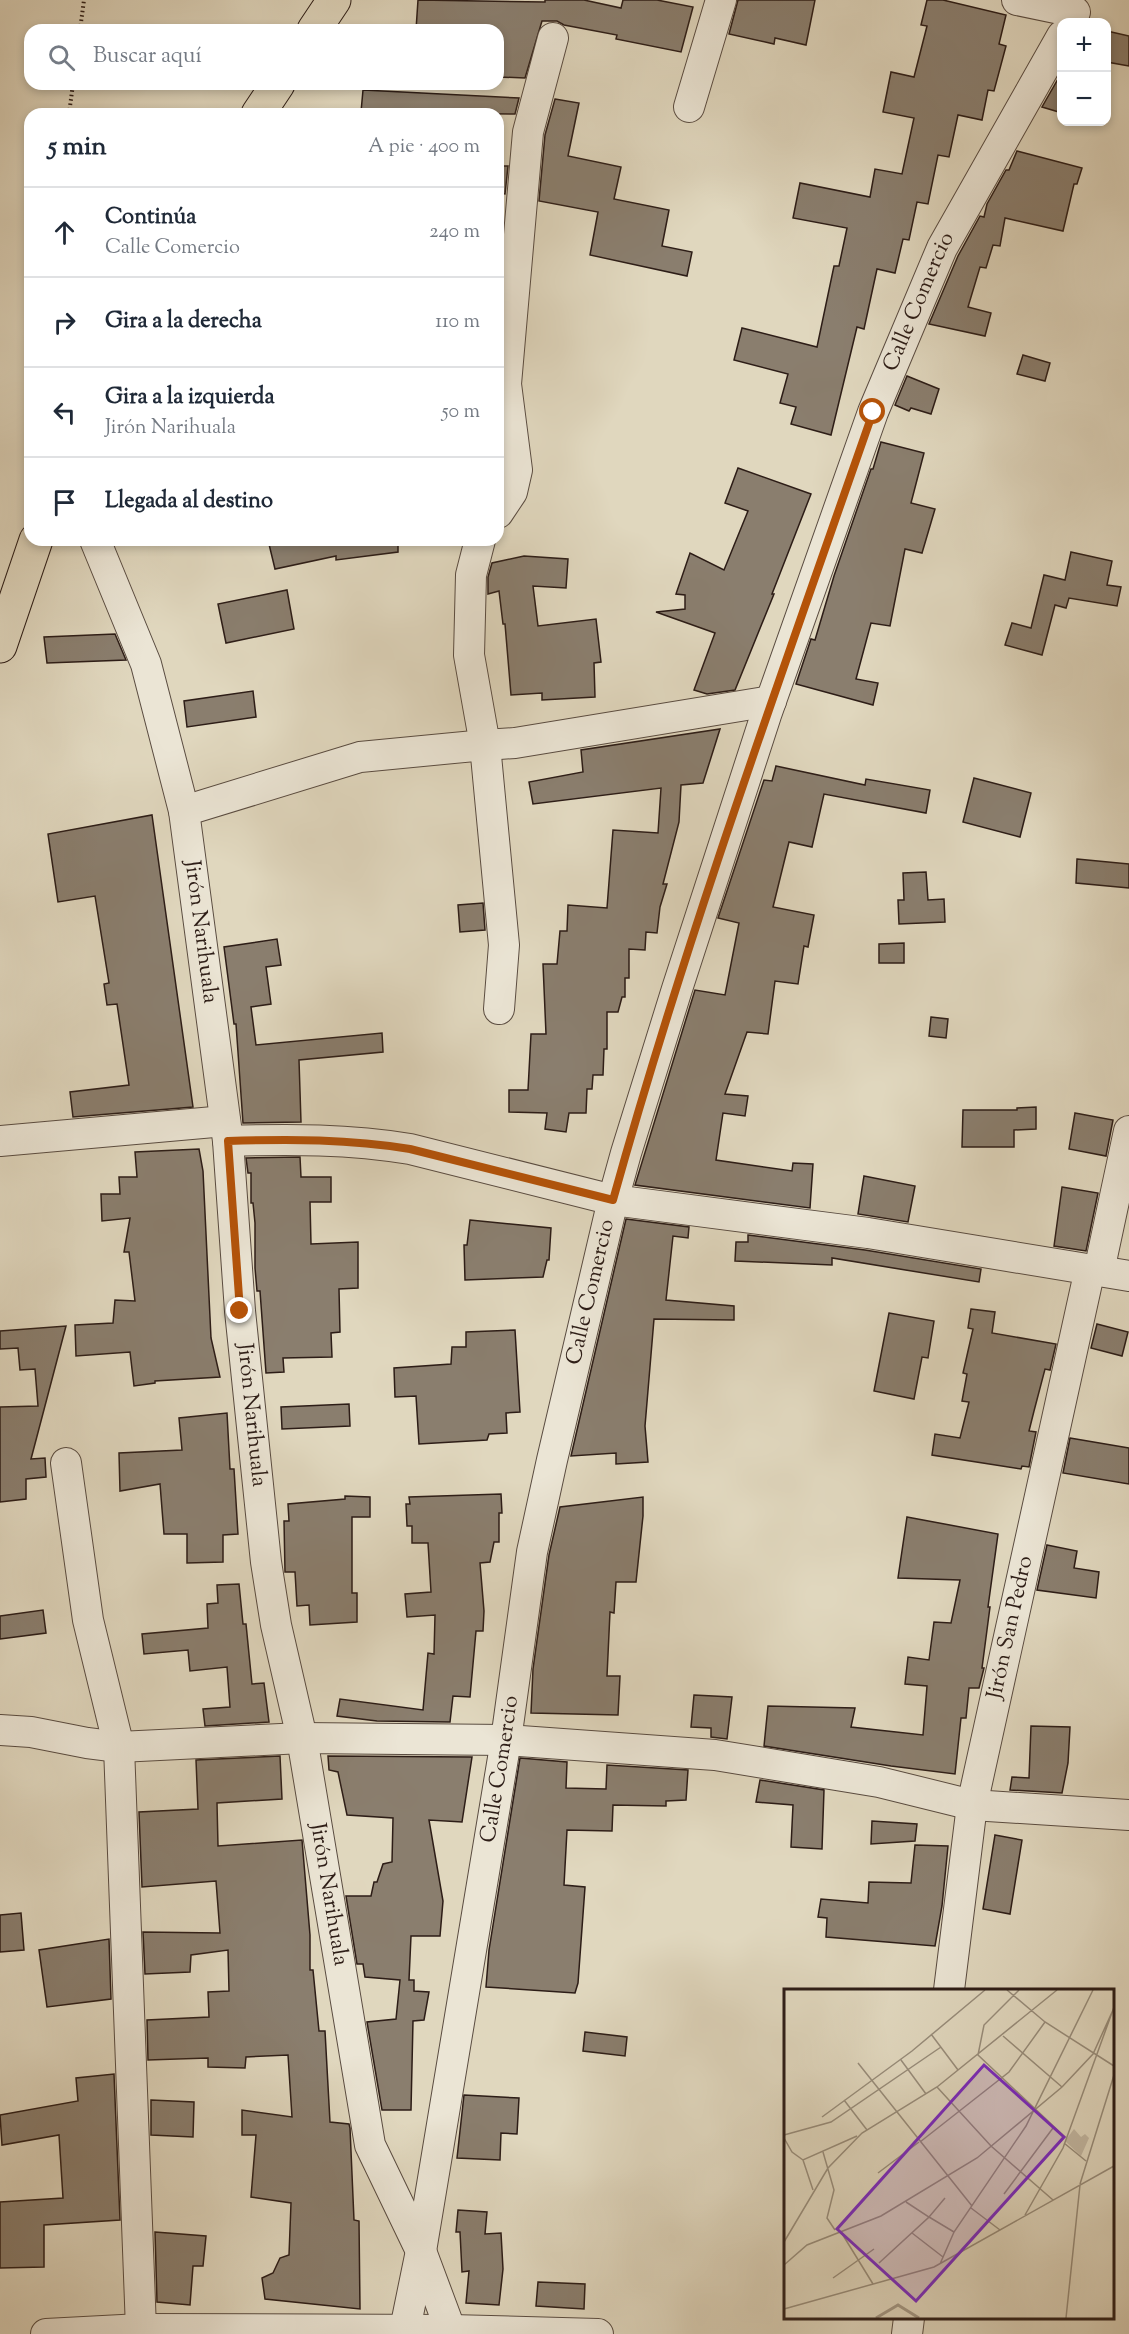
<!DOCTYPE html>
<html lang="es">
<head>
<meta charset="utf-8">
<style>
	body { margin:0; font-family:"Sorts Mill Goudy",serif; background:#f6f6f7; color:#1f2937 }
	.controls { position:absolute; right:18px; top:18px; display:grid; overflow:hidden; border-radius:12px; box-shadow:0 3px 9px #0003 }
	.controls button { width:54px; height:54px; display:grid; place-items:center; padding:0; border:0; border-bottom:2px solid #e0e1e3; background:#fff; color:#1f2937; font:30px sans-serif }
	.stop { position:absolute; width:18px; height:18px; margin:-14px; border:4px solid #b45309; border-radius:50%; background:#fff }
	.stop.end { background:#b45309; border-color:#fff; box-shadow:0 2px 6px #0008 }
	.list { margin:0; padding:0; list-style:none }
	h2 { display:flex; justify-content:space-between; align-items:center; height:78px; margin:0; padding:0 24px; font-size:26px }
	h2 small { font-size:20px; font-weight:400; color:#747a83 }
	.list li { display:grid; grid-template-columns:39px 1fr auto; gap:18px; align-items:center; box-sizing:border-box; height:90px; padding:0 24px; border-top:2px solid #e0e1e3 }
	.list b { display:block; font-size:22px; white-space:nowrap }
	.list p { margin:0; font-size:20px; white-space:nowrap; color:#747a83 }
	.list em { font-size:20px; font-style:normal; color:#747a83 }
	.icon { flex:none; width:33px; height:33px; fill:none; stroke:currentColor; stroke-width:2; stroke-linecap:round; stroke-linejoin:round }
	.map { position:relative; flex:none; width:1129px; height:2334px; overflow:hidden }
	.search { position:absolute; background:#fff; box-shadow:0 3px 9px #0003; left:24px; top:24px; width:480px; height:66px; display:flex; align-items:center; gap:15px; box-sizing:border-box; padding:0 21px; border-radius:18px; color:#747a83; font-size:22px }
	.panel { position:absolute; background:#fff; box-shadow:0 3px 9px #0003; left:24px; top:108px; width:480px; height:438px; border-radius:18px }
	.map>svg:first-child { display:block }
</style>
</head>
<body>
<div class="map">
<svg width="1129" height="2334" viewBox="0 0 1129 2334">
	<rect width="100%" height="100%" fill="#e0d7be"/>
	<filter id="stains"><feTurbulence type="fractalNoise" baseFrequency=".00333" numOctaves="4"/><feColorMatrix values="0 0 0 0 .2 0 0 0 0 .09 0 0 0 0 .02 0 0 0 .5 -.17"/></filter>
	<radialGradient id="worn" r=".72"><stop offset=".6" stop-color="#630" stop-opacity="0"/><stop offset="1" stop-color="#630" stop-opacity=".3"/></radialGradient>
	<!-- building -->
	<g fill="#8a7e6e" stroke="#2d1d17" stroke-width="1.5">
		<polygon points="418,0 545,2 545,0 584,0 621,8 623,0 657,0 693,7 681,52 616,39 617,35 564,25 557,21 542,21 525,78 498,77 498,30 416,30"/>
		<polygon points="738,0 815,0 806,45 775,38 774,44 729,34"/>
		<polygon points="927,0 943,0 1006,15 999,44 1006,46 994,91 988,90 982,120 958,115 949,157 938,155 928,204 917,202 909,240 903,239 895,273 877,269 864,329 857,327 831,435 791,424 796,407 780,403 788,374 734,360 742,328 817,347 834,266 839,266 847,228 793,218 800,183 870,197 875,169 902,174 914,118 883,112 891,72 914,77 927,26 921,25"/>
		<polygon points="1107,31 1129,36 1129,66 1107,62"/>
		<polygon points="1062,72 1062,113 1042,107"/>
		<polygon points="363,90 519,98 515,114 361,112"/>
		<polygon points="555,99 579,103 568,156 621,167 614,199 669,210 662,246 692,252 687,276 590,255 598,212 539,201 545,135"/>
		<polygon points="1017,151 1082,168 1077,184 1074,184 1063,231 1005,218 1000,246 993,245 986,268 980,267 968,307 991,313 985,336 929,324 958,256 980,216 984,217 987,204 1006,170 1009,170"/>
		<polygon points="498,166 508,166 505,194 498,193"/>
		<polygon points="1023,355 1050,363 1045,381 1017,374"/>
		<polygon points="907,376 939,389 931,414 911,408 909,411 895,405"/>
		<polygon points="881,442 924,453 911,503 935,509 922,553 905,549 890,626 871,623 856,679 878,683 873,705 796,684 811,639 815,640 834,576 871,469 873,469"/>
		<polygon points="738,468 811,494 772,594 774,594 735,690 707,694 694,690 715,633 656,612 685,609 685,595 676,594 690,553 724,570 748,511 725,503"/>
		<polygon points="268,540 317,540 318,543 334,540 398,540 398,552 336,560 336,556 275,569"/>
		<polygon points="1071,552 1112,561 1107,585 1121,587 1117,606 1069,598 1066,608 1055,605 1042,655 1005,645 1012,623 1031,628 1044,575 1065,580"/>
		<polygon points="524,556 568,559 566,588 533,586 538,626 596,619 601,662 594,663 595,697 542,700 542,693 511,695 505,624 503,624 499,591 488,594 488,577 492,563"/>
		<polygon points="287,590 294,629 226,643 218,604"/>
		<polygon points="115,634 126,660 47,663 44,637"/>
		<polygon points="253,691 256,717 187,727 184,701"/>
		<polygon points="720,729 703,783 681,785 679,822 663,884 667,884 660,907 657,933 646,932 645,950 629,949 629,978 625,978 625,997 622,997 618,1012 607,1012 607,1049 604,1049 603,1075 593,1075 592,1089 587,1089 586,1113 569,1113 566,1132 545,1129 547,1113 509,1112 509,1090 528,1090 531,1034 546,1034 543,964 557,964 560,931 567,931 568,905 607,908 613,830 658,833 661,788 533,804 529,782 583,772 581,750"/>
		<polygon points="776,766 865,785 866,779 930,790 926,813 824,794 812,847 789,842 773,907 814,915 808,947 804,946 798,984 775,981 768,1034 747,1032 725,1094 748,1096 745,1116 723,1113 716,1160 792,1171 793,1163 813,1164 810,1208 635,1185 695,990 725,995 739,923 718,918 764,780 772,781"/>
		<polygon points="974,778 1031,793 1020,837 963,822"/>
		<polygon points="152,815 193,1107 73,1117 70,1092 129,1085 117,1004 107,1005 104,984 109,983 95,896 58,902 48,834"/>
		<polygon points="1077,859 1129,864 1129,888 1076,883"/>
		<polygon points="926,872 928,900 944,899 945,922 899,924 898,900 904,900 903,873"/>
		<polygon points="483,903 485,930 460,932 458,905"/>
		<polygon points="277,939 281,965 266,967 271,1004 251,1007 256,1045 382,1033 383,1052 299,1060 301,1122 243,1123 236,1024 234,1024 224,947"/>
		<polygon points="904,943 904,963 879,963 879,944"/>
		<polygon points="931,1017 948,1019 946,1038 929,1036"/>
		<polygon points="1036,1107 1036,1129 1014,1130 1014,1147 962,1147 963,1110 1017,1110 1017,1108"/>
		<polygon points="1075,1113 1113,1120 1106,1156 1069,1149"/>
		<polygon points="199,1149 203,1171 211,1338 220,1377 155,1381 155,1383 134,1386 130,1352 76,1356 75,1325 113,1323 115,1300 135,1301 129,1252 124,1252 130,1218 102,1221 101,1194 120,1194 119,1177 137,1177 135,1152"/>
		<polygon points="300,1157 301,1177 331,1177 331,1202 310,1202 311,1244 358,1242 358,1288 339,1289 340,1332 331,1333 332,1357 283,1358 284,1372 266,1373 260,1291 257,1291 255,1268 255,1223 253,1203 251,1203 251,1173 248,1173 246,1158"/>
		<polygon points="864,1176 915,1186 908,1222 858,1214"/>
		<polygon points="1062,1187 1098,1193 1086,1251 1054,1246"/>
		<polygon points="626,1219 689,1227 688,1238 673,1236 666,1300 734,1306 734,1320 654,1319 645,1426 648,1462 616,1464 616,1453 571,1456"/>
		<polygon points="470,1220 551,1228 549,1260 547,1260 543,1277 465,1280 464,1245 467,1245"/>
		<polygon points="748,1235 865,1250 981,1269 979,1282 832,1258 832,1265 735,1261 736,1242 748,1242"/>
		<polygon points="971,1309 995,1312 992,1333 1056,1344 1050,1370 1045,1369 1034,1411 1029,1431 1036,1432 1029,1467 1022,1466 1021,1469 932,1455 935,1434 960,1438 969,1402 962,1401 967,1374 963,1373 973,1329 968,1328"/>
		<polygon points="889,1313 934,1321 928,1358 922,1357 914,1399 874,1391"/>
		<polygon points="1097,1324 1128,1332 1122,1356 1091,1348"/>
		<polygon points="66,1326 31,1459 45,1458 46,1477 26,1479 26,1499 0,1502 0,1407 38,1406 35,1369 20,1370 18,1348 0,1349 0,1331"/>
		<polygon points="515,1330 520,1412 506,1413 507,1433 489,1434 487,1440 419,1444 416,1396 395,1397 394,1368 451,1364 452,1347 466,1347 466,1332"/>
		<polygon points="349,1404 350,1426 282,1429 281,1407"/>
		<polygon points="227,1413 230,1469 234,1469 238,1534 223,1535 223,1562 187,1563 187,1534 164,1534 160,1484 120,1491 119,1453 182,1450 179,1418"/>
		<polygon points="1070,1438 1129,1448 1129,1484 1063,1473"/>
		<polygon points="501,1494 502,1513 499,1513 499,1542 494,1542 490,1562 480,1563 484,1611 483,1631 476,1631 470,1697 453,1696 450,1722 377,1721 337,1716 340,1699 423,1710 428,1653 434,1654 435,1615 407,1617 405,1594 431,1592 428,1543 412,1543 412,1526 407,1526 406,1504 410,1504 409,1497"/>
		<polygon points="345,1496 370,1497 370,1517 352,1517 352,1593 357,1593 357,1622 310,1625 309,1605 297,1606 295,1572 285,1572 284,1521 289,1521 288,1504 345,1499"/>
		<polygon points="643,1497 643,1516 636,1582 616,1582 614,1613 610,1612 607,1676 620,1676 618,1715 531,1713 533,1669 549,1555 560,1507"/>
		<polygon points="907,1517 998,1534 988,1607 990,1607 982,1668 984,1668 979,1688 969,1688 966,1718 961,1718 955,1774 891,1766 764,1746 768,1706 855,1708 851,1727 923,1735 927,1686 905,1684 908,1657 929,1660 934,1622 951,1623 960,1580 898,1578"/>
		<polygon points="1047,1545 1077,1551 1074,1568 1099,1572 1096,1598 1037,1590"/>
		<polygon points="239,1584 243,1624 246,1624 252,1684 264,1683 269,1722 205,1726 203,1709 230,1707 227,1667 190,1671 188,1650 144,1654 142,1634 208,1628 207,1604 218,1603 217,1585"/>
		<polygon points="43,1610 46,1633 0,1639 0,1616"/>
		<polygon points="694,1695 732,1697 727,1739 711,1737 711,1728 691,1727"/>
		<polygon points="1031,1726 1070,1727 1068,1763 1062,1793 1010,1790 1012,1777 1029,1778"/>
		<polygon points="280,1756 282,1799 217,1803 218,1846 302,1840 310,1935 310,1970 313,1970 319,2031 325,2031 330,2122 349,2124 350,2128 354,2220 359,2221 360,2309 265,2299 262,2278 273,2273 280,2258 289,2255 291,2203 251,2197 256,2135 242,2135 242,2110 292,2117 288,2055 246,2057 245,2068 208,2067 208,2058 148,2060 147,2020 209,2017 208,1992 229,1991 228,1950 191,1955 190,1972 145,1974 143,1932 220,1933 216,1881 142,1887 139,1812 198,1809 196,1760"/>
		<polygon points="328,1756 472,1757 462,1822 429,1820 443,1901 440,1936 411,1936 409,1980 414,1980 414,1991 429,1992 424,2020 413,2021 411,2110 382,2110 367,2022 396,2019 400,1980 365,1977 363,1964 357,1964 346,1896 371,1896 374,1882 377,1882 383,1864 392,1862 393,1818 347,1815 338,1772 329,1770"/>
		<polygon points="520,1758 567,1762 566,1788 606,1789 607,1765 688,1770 686,1800 666,1801 666,1806 613,1805 612,1831 567,1830 564,1885 585,1887 578,1983 575,1993 486,1987 489,1950"/>
		<polygon points="760,1780 824,1790 822,1849 791,1847 793,1805 756,1802"/>
		<polygon points="872,1821 917,1824 915,1841 871,1844"/>
		<polygon points="995,1835 1022,1840 1010,1914 983,1909"/>
		<polygon points="915,1845 948,1846 942,1906 935,1946 826,1937 827,1918 818,1917 821,1899 868,1903 869,1882 911,1883"/>
		<polygon points="21,1913 24,1950 0,1952 0,1915"/>
		<polygon points="109,1939 111,1999 47,2007 39,1950"/>
		<polygon points="585,2032 627,2037 625,2056 583,2051"/>
		<polygon points="114,2074 120,2220 44,2225 44,2267 0,2268 0,2202 63,2198 59,2135 2,2145 0,2115 78,2101 76,2078"/>
		<polygon points="464,2095 519,2098 517,2134 501,2133 500,2160 457,2158"/>
		<polygon points="151,2100 194,2102 193,2137 151,2135"/>
		<polygon points="458,2210 487,2212 485,2234 501,2233 503,2269 499,2305 466,2303 469,2271 462,2272 460,2232 456,2232"/>
		<polygon points="155,2232 206,2236 203,2266 193,2266 190,2305 157,2302"/>
		<polygon points="538,2282 585,2284 584,2309 536,2306"/>
	</g>
	<g fill="none" stroke-linecap="round" stroke-linejoin="round">
		<!-- minor casing -->
		<g stroke="#5a4c41" stroke-width="32">
			<g id="minor">
				<polyline points="1017,0 1075,12"/>
				<polyline points="689,107 721,0"/>
				<polyline points="498,513 512,492 517,470 506,384 528,132 553,38"/>
				<path id="s1" d="M95,540L146,664L184,811L228,1141L240,1311L266,1562L276,1625L302,1738L370,2145L421,2251L452,2334"/>
				<polyline points="480,540 471,575 469,655 485,745 515,743 771,701"/>
				<polyline points="184,811 360,757 485,745 504,945 499,1009"/>
				<polyline points="0,1141 225,1121"/>
				<path d="M228,1141C290,1139 349,1139 410,1149L613,1200L868,1233L1129,1276"/>
				<polyline points="1099,1271 1129,1131"/>
				<polyline points="66,1463 88,1620 119,1747 141,2329"/>
				<polyline points="0,1730 31,1732 87,1743 119,1747 302,1738 506,1740 715,1755 879,1782 972,1805 1129,1815"/>
				<path id="s2" d="M949,1990L972,1805L1090,1269"/>
				<polyline points="46,2334 141,2329 451,2330 598,2334"/>
				<path id="s3" d="M404,2334L421,2251L506,1740L532,1552L552,1460L613,1200L626,1153L677,989L766,715L873,412L942,248L1062,36"/>
				<polyline points="907,2334 909,2318"/>
			</g>
		</g>
		<!-- major casing -->
		<g stroke="#2d1d17" stroke-width="35">
			<g id="major">
				<polyline points="314,30 334,0"/>
				<polyline points="258,114 278,84"/>
				<polyline points="0,646 36,540"/>
			</g>
		</g>
		<!-- path -->
		<g stroke="#2d1d17" stroke-width="4" stroke-dasharray="1.5 3" stroke-linecap="butt">
			<polyline points="80,30 84,0"/>
			<polyline points="69,114 73,84"/>
		</g>
		<!-- minor -->
		<use href="#minor" stroke="#ebe5d5" stroke-width="30"/>
		<!-- major -->
		<use href="#major" stroke="#e0d7be" stroke-width="33"/>
	</g>
	<g fill="none" stroke-linecap="round" stroke-linejoin="round">
		<!-- route -->
		<path stroke="#b45309" stroke-width="8" d="M240,1311L228,1141C290,1139 349,1139 410,1149L613,1200C687,934 782,673 873,412"/>
	</g>
	<g text-anchor="middle" dominant-baseline="central" stroke-width="4.5" stroke-linejoin="round" paint-order="stroke">
		<!-- street labels -->
		<g font-size="22" fill="#2d1d17" stroke="#ebe5d5">
			<text stroke="none"><textPath href="#s3" startOffset="2103">Calle Comercio</textPath></text>
			<text stroke="none"><textPath href="#s1" startOffset="408">Jirón Narihuala</textPath></text>
			<text stroke="none"><textPath href="#s3" startOffset="1059">Calle Comercio</textPath></text>
			<text stroke="none"><textPath href="#s1" startOffset="894">Jirón Narihuala</textPath></text>
			<text stroke="none"><textPath href="#s2" startOffset="368">Jirón San Pedro</textPath></text>
			<text stroke="none"><textPath href="#s3" startOffset="573">Calle Comercio</textPath></text>
			<text stroke="none"><textPath href="#s1" startOffset="1380">Jirón Narihuala</textPath></text>
		</g>
	</g>
	<!-- overview -->
	<g transform="translate(784 1989)">
		<rect width="330" height="330" fill="#e0d7be"/>
		<path d="M290,140L297,148L301,145L305,149L297,167L281,152Z" fill="#c2b7a2"/>
		<path fill="none" stroke="#a39885" stroke-width="3" d="M92,329L114,316L135,329"/>
		<path fill="none" stroke="#988d7b" stroke-width="1.5" d="M223,1L261,33L330,77M235,1L200,36L194,66L281,148M147,45L174,81M219,47L278,98M117,71L142,105M74,74L188,217M153,98L207,157L269,211M60,111L83,141M38,128L128,62L201,1M0,146L47,133L157,58M0,149L8,163L19,171L73,147M136,153L225,83L261,33M280,154L302,172M39,163L50,201L43,229L51,241M19,171L29,201M94,184L135,153M296,195L330,86M220,205L269,139M161,209L145,228L170,243M187,219L216,241M241,226L279,159L330,18M57,243L89,295M128,244L159,268M0,253L44,179L78,144L153,98L273,1M95,274L145,228L122,213M156,275L170,243L242,137L309,1M0,276L23,256L97,227L193,169L278,98L309,65L329,21M49,289L90,260M0,320L150,278L330,177M282,329L296,196"/>
		<path fill="#7b2cbf" fill-opacity="0.15" stroke="#7b2cbf" stroke-width="3" d="M200,76L280,148L132,312L53,240Z"/>
		<rect width="330" height="330" fill="none" stroke="#2d1d17" stroke-width="3"/>
	</g>
	<rect width="100%" height="100%" filter="url(#stains)"/>
	<rect width="100%" height="100%" fill="url(#worn)"/>
</svg>
<div class="controls">
<button>+</button>
<button>−</button>
</div>
<div class="stop" style="left:873px;top:412px"></div>
<div class="stop end" style="left:240px;top:1311px"></div>
<div class="search"><svg class="icon" aria-label="search" viewBox="0 0 24 24"><circle cx="10" cy="10" r="6"/><path d="M15 15l6 6"/></svg>Buscar aquí</div>
<section class="panel">
<h2>5 min<small>A pie · 400 m</small></h2>
<ul class="list">
<li><svg class="icon" aria-label="ahead" viewBox="0 0 24 24"><path d="M12 20V5M6 11l6-6 6 6"/></svg><div><b>Continúa</b><p>Calle Comercio</p></div><em>240 m</em></li>
<li><svg class="icon" aria-label="right" viewBox="0 0 24 24"><path d="M7 20v-9h11M14 6l5 5-5 5"/></svg><div><b>Gira a la derecha</b></div><em>110 m</em></li>
<li><svg class="icon" aria-label="left" viewBox="0 0 24 24"><path d="M17 20v-9H6M10 6l-5 5 5 5"/></svg><div><b>Gira a la izquierda</b><p>Jirón Narihuala</p></div><em>50 m</em></li>
<li><svg class="icon" aria-label="arrive" viewBox="0 0 24 24"><path d="M6 21V4h12l-3 4 3 4H6"/></svg><div><b>Llegada al destino</b></div></li>
</ul>
</section>
</div>
</body>
</html>
